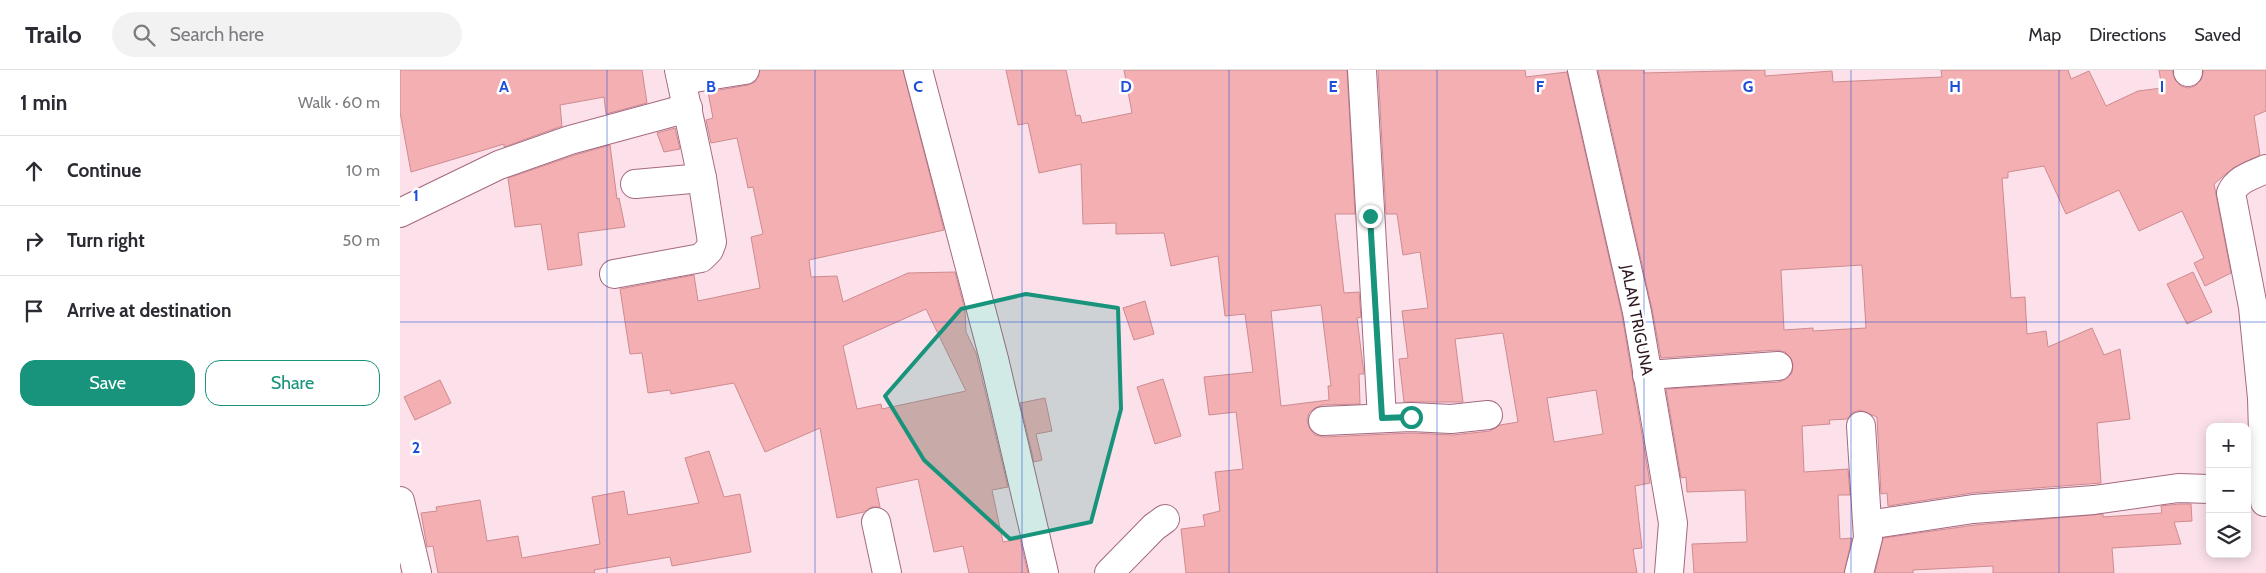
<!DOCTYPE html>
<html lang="en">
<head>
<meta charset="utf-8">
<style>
	body { margin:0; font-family:Cabin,sans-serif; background:#f2f2f3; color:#2b2b33 }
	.controls { position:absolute; right:15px; bottom:15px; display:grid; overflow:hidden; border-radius:10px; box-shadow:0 2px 12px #0003 }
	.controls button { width:45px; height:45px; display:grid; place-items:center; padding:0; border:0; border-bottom:1px solid #e1e1e2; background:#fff; color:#2b2b33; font:25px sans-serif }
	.stop { position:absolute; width:15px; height:15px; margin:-11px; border:4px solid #17947b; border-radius:50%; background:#fff }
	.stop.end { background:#17947b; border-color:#fff; box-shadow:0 1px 5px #0008 }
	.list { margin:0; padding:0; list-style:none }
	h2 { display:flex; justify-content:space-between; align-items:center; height:65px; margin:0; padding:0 20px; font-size:21px }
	h2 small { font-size:16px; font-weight:400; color:#7c7c81 }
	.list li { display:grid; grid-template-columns:32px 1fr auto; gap:15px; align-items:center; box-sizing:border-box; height:70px; padding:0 20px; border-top:1px solid #e1e1e2 }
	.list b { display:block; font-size:19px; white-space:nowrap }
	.list em { font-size:16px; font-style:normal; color:#7c7c81 }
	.actions { display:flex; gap:10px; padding:15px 20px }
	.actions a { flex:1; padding:11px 0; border:1px solid #17947b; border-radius:15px; text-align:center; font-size:18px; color:#17947b }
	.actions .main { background:#17947b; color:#fff }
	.icon { flex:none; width:28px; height:28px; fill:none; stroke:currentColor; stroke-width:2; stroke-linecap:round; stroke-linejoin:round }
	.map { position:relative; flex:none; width:1866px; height:503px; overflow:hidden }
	header { display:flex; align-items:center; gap:30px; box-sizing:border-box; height:70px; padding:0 25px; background:#fff; border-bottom:1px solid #e1e1e2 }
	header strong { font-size:24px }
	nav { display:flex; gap:28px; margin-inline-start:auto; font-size:18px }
	.search { width:350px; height:45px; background:#f2f2f3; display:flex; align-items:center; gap:12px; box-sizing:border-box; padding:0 18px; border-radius:28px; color:#7c7c81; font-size:19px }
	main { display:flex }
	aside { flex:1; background:#fff }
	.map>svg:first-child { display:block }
</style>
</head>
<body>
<header>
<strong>Trailo</strong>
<div class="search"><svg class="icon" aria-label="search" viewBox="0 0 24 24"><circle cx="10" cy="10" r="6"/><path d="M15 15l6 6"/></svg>Search here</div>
<nav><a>Map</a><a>Directions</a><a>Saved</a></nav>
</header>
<main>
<aside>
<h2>1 min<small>Walk · 60 m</small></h2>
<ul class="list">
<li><svg class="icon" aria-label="ahead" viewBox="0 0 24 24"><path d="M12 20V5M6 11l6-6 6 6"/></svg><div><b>Continue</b></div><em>10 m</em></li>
<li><svg class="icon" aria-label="right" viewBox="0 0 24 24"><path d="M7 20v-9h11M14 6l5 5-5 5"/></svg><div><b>Turn right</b></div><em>50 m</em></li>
<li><svg class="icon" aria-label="arrive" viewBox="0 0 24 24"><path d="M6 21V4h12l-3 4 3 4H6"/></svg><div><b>Arrive at destination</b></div></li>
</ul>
<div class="actions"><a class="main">Save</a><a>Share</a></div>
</aside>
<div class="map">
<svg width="1866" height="503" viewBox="0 0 1866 503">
	<rect width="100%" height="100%" fill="#fce1ea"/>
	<!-- building -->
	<g fill="#f4afb3" stroke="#cd8b8f" fill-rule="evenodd">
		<polygon points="0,0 242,0 247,33 206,44 204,27 160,35 162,56 104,77 104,74 11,102 0,42"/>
		<path d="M360,0H503L544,160L409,190L411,207L437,206L443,232L508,203L555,202L565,240L566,262L576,283L608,417L592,420L603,472L620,469L628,503H569L563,476L534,482L518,409L476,418L480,437H472L464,442L437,448L420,358L365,382L334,313L271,324L270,320L248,323L242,283L230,284L220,219L294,205L298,231L360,218L351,167L363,164L353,117L348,118L337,68L311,73L306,50L313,48L308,22L348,15L355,12ZM526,239L566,321L482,339L481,334L457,339L443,276Z"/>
		<path d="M606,0H666L676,46L680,45L682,53L732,43L724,0H947L955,144H935L944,223L959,222L961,247L957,248L964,304H959L960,334L922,335L915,338L909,343L907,351L910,359L915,365L924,367L1011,363L1053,365L1090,361L1100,355L1118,352L1103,263L1055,269L1063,332H1004L999,289L1008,288L1002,241L1028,238L1020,182L1003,185L997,144H986L978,0H1125L1126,7L1167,2L1222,245L1250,413L1235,416L1242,478L1233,479L1237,503H786L781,459L805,456L803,445L820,441L815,402L843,399L836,342L809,345L804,307L853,302L845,244L825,246L818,186L771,196L764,163L716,164V153L683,154L681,94L639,103L628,53L618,55ZM921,235L931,316H928L929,330L881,336L871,241ZM1196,320L1203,364L1154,372L1147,328Z"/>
		<path d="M1198,0H1244V3L1365,0V6L1432,1L1433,12L1542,7L1541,0H1668L1671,9L1689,1L1706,36L1738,21L1762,18L1759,0H1772L1775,10L1781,16L1788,18L1795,16L1801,10L1804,0H1866V41L1854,46L1860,85L1833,98L1814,114L1831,203L1805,216L1794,193L1804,188L1782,141L1739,161L1719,120L1666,144L1644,96L1608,102V108H1602L1611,228L1625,227L1627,264L1646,261L1648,277L1692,258L1704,285L1720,279L1730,349L1697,353L1701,413L1572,423L1488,436L1487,423L1481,424L1477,347L1460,340L1452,343L1447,349L1429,350L1430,354L1402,356L1404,402L1448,399L1450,425H1438L1440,469L1452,468L1444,503H1294L1292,474L1347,472L1345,420L1287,422L1286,407L1281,408L1266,319L1379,312L1386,309L1392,303L1393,294L1391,288L1385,282L1377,280L1261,288L1252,239ZM1462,195L1466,258L1413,261V258L1384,260L1381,200Z"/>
		<polygon points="275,58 280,79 264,82 257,63"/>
		<polygon points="210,75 217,129 219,128 225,157 178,163 182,195 148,200 141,154 115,157 108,108 175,85"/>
		<polygon points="1793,202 1812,242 1787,254 1767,214"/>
		<polygon points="745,231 754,264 734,270 723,238"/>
		<polygon points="763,309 781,366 755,374 737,317"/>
		<polygon points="40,310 51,333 15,350 4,327"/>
		<polygon points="645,328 652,361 636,364 642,390 634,392 620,333"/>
		<polygon points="309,381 324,427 340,424 351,482 272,496 270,487 194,500 195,503 38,503 33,476 27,477 21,443 37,441 36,437 80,430 87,471 118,466 122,488 200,474 192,427 224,421 228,445 299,433 285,388"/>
		<polygon points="1779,434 1791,434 1792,451 1774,452 1781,474 1712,478 1714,503 1593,503 1593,496 1513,500 1513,503 1475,503 1483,468 1575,455 1703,444 1703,447 1762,443 1761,436"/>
	</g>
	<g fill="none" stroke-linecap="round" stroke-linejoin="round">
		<!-- minor casing -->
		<g stroke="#a46980" stroke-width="30">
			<g id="minor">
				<polyline points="518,0 594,289 644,503"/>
				<polyline points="962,0 982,348"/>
				<polyline points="1182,0 1237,242 1273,453 1269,503"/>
				<polyline points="1788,0 1788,2"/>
				<polyline points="282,10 345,0"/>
				<polyline points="235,114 302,108"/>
				<polyline points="0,143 99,95 170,70 288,38"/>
				<polyline points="214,204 301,188 309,180 312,172 302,108 279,0"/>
				<polyline points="1247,305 1378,296"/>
				<polyline points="923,351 1011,347 1051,349 1088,345"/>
				<polyline points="0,431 17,503"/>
				<path d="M1865,432L1862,328L1853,237L1831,123C1837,109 1853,105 1866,99"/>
				<polyline points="476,452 487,503"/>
				<polyline points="1468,455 1573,439 1694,430 1778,418 1810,419"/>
				<polyline points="709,503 754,457 765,449"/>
				<polyline points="1459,503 1468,468 1461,356"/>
			</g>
		</g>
		<!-- minor -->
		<use href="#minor" stroke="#fff" stroke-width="28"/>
	</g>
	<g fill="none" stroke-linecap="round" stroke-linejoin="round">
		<!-- route -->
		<polyline stroke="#17947b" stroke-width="6" points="970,146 982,348 1011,347"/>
	</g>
	<!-- marked area -->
	<path fill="#17947b" fill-opacity="0.2" stroke="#17947b" stroke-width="4" stroke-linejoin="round" d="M626,224L718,238L721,339L691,452L610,469L524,390L485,326L561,239Z"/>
	<!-- grid -->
	<path fill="none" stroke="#1d4ed8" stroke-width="1" stroke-opacity="0.55" d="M207,0V503M415,0V503M622,0V503M829,0V503M1037,0V503M1244,0V503M1451,0V503M1659,0V503M0,252H1866"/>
	<g text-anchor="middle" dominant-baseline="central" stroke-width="5" stroke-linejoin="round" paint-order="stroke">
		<!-- street labels -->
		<g font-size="16" fill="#2f1821" stroke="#fff">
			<text transform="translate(1237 250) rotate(79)">JALAN TRIGUNA</text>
		</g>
	</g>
	<g font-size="16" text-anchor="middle" font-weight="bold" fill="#1d4ed8" stroke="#fff" stroke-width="5" stroke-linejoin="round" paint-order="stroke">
		<text x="104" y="22">A</text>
		<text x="311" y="22">B</text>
		<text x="518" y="22">C</text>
		<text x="726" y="22">D</text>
		<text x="933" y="22">E</text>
		<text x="1140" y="22">F</text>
		<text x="1348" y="22">G</text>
		<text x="1555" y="22">H</text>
		<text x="1762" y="22">I</text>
		<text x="16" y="131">1</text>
		<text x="16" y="383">2</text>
	</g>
</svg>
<div class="controls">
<button>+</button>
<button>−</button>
<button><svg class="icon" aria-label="layers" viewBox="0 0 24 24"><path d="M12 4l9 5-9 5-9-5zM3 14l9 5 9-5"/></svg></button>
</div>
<div class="stop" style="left:1011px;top:347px"></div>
<div class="stop end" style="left:970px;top:146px"></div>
</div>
</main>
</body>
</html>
